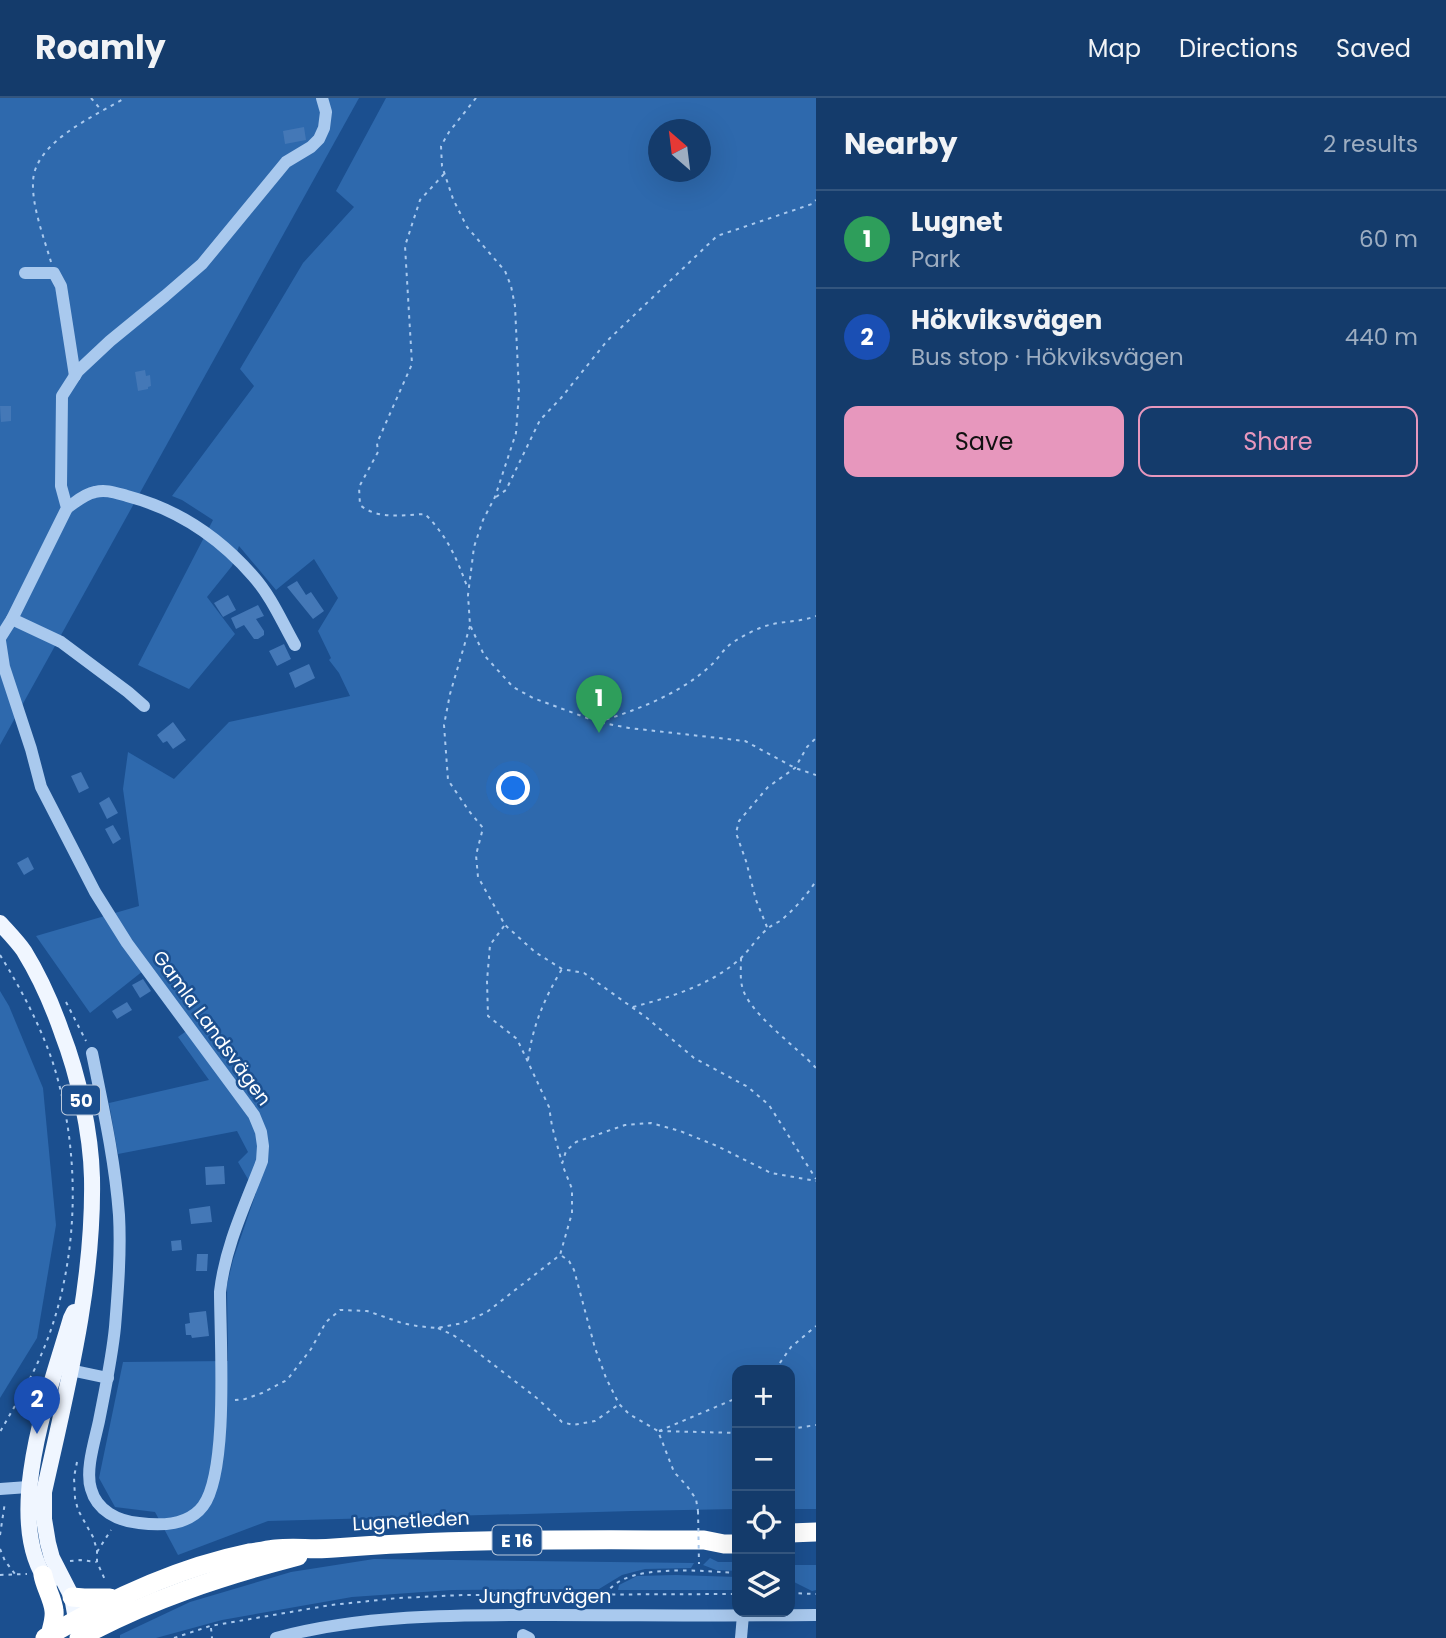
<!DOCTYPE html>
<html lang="en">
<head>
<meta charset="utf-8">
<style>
	body { margin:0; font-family:Poppins,sans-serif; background:#1d4271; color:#f1f3f6 }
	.controls { position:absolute; right:21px; bottom:21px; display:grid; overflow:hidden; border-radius:14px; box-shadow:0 7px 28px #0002 }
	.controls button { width:63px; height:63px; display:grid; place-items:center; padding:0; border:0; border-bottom:2px solid #33557e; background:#143b6b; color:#f1f3f6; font:35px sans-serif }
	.compass { position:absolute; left:648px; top:21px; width:63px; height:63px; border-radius:50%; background:#143b6b; box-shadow:0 7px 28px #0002; rotate:332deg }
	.you { position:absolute; left:514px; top:691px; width:24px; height:24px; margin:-18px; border:5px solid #fff; border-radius:50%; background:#1a73e8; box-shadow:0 0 0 10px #1a73e833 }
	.badge { display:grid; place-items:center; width:46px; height:46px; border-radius:50%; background:#e797bd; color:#fff; font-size:23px; font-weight:700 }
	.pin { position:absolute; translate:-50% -58px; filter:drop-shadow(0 2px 4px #0008) }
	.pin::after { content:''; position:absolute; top:37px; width:24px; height:21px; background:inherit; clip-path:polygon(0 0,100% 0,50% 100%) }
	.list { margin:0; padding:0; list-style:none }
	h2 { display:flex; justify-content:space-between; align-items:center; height:91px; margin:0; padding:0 28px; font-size:30px }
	h2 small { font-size:23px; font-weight:400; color:#9dadc1 }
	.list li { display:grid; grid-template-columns:46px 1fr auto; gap:21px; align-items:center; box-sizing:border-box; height:98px; padding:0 28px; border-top:2px solid #33557e }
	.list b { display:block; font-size:26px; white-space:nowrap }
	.list p { margin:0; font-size:23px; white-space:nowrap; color:#9dadc1 }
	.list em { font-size:23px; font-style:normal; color:#9dadc1 }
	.actions { display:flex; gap:14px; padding:21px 28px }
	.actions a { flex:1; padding:16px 0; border:2px solid #e797bd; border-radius:14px; text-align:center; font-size:24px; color:#e797bd }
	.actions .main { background:#e797bd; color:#111 }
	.icon { flex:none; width:38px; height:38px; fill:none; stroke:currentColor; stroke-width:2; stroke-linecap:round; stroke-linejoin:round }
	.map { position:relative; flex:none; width:816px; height:1540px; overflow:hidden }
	header { display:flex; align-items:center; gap:42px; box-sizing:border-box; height:98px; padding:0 35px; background:#143b6b; border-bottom:2px solid #33557e }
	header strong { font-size:33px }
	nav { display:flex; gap:38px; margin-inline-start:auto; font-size:24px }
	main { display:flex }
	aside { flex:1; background:#143b6b }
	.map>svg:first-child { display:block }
</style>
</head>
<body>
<header>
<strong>Roamly</strong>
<nav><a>Map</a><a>Directions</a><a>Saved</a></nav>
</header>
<main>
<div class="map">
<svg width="816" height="1540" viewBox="0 0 816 1540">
	<rect width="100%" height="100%" fill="#1b4f8f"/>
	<!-- green -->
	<g fill="#2e69ad" fill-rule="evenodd">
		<polygon points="0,0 359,0 0,647"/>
		<path d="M386,0H816V1411H790V1272H737V1411L632,1413L268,1423L178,1457L155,1414L115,1409L99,1380L123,1264L228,1263L227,1187L233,1162L256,1095L238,1064L248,1054L237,1033L118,1056L109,1005L209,982L178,939L192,929L148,869L90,915L36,838L139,808L123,691L128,654L174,681L229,624L350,598L339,575L329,562L331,560L318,533L338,500L314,461L276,492L239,448L232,468L207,499L235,536L189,591L138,567L213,422L182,402L172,398L254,288L240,271L303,165L354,109L336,93ZM659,32H701V74H659Z"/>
		<polygon points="0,893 9,908 43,990 56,1127 37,1240 0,1300"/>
		<polygon points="710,1460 718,1464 737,1464 737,1473 716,1472 703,1467"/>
		<polygon points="374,1461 694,1465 691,1470 645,1471 622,1477 599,1491 452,1492 352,1499 222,1522 156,1540 120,1540 120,1537 190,1504 291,1474"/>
		<polygon points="790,1467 816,1467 816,1492 812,1493 790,1482"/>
		<polygon points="676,1477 737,1479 737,1492 618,1492 619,1487 637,1478"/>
	</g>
	<!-- building -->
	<g fill="#4478b7">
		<polygon points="304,29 306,42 285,46 283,33"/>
		<polygon points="145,272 146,278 150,277 151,288 148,289 148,291 138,293 135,274"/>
		<polygon points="0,308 11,308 11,323 1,324"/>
		<polygon points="297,483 306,497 311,494 324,513 313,521 287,489"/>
		<polygon points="228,497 236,512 223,519 214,505"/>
		<polygon points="258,507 264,518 256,521 264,533 264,537 258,541 254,541 244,527 236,531 231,520"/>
		<polygon points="284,546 291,561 277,568 269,553"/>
		<polygon points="309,566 315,580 295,590 289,575"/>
		<polygon points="173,624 186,642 173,651 167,643 163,645 157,637"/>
		<polygon points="81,674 89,690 79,695 71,678"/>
		<polygon points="109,699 118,715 107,721 99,705"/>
		<polygon points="113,727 121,741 113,746 105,731"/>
		<polygon points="28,759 34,771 24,777 17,765"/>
		<polygon points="143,881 151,893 140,900 132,887"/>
		<polygon points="127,904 132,912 117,921 112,913"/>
		<polygon points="224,1068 225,1086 206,1087 205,1069"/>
		<polygon points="210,1108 212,1124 191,1126 189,1111"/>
		<polygon points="181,1142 182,1152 172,1153 171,1143"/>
		<polygon points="197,1156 208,1156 207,1173 196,1173"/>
		<polygon points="206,1213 209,1238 192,1240 191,1237 186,1237 185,1226 190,1225 189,1215"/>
	</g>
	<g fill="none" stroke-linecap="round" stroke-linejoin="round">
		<!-- path -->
		<g stroke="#a9c9ee" stroke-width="2" stroke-dasharray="3.5 5" stroke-linecap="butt">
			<polyline points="91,0 102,13"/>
			<polyline points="476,0 449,34 441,48 442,68 453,101 467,129 505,173 511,188 515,208 519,294 516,335 495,399 483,422 474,449 468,497 470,527 484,557 513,589 533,600 598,624 629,630 745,643 795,670 816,677"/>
			<path d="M444,76L420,102L405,148L412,266L377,345L378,354L359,389L360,407C378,422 403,417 425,416C448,439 457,461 468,491"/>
			<path d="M51,164C44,140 32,109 33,84C34,44 95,18 125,0"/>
			<polyline points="496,399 506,392 540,322 561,300 607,243 717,138 812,106 816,102"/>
			<polyline points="470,528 450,596 444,627 448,682 469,713 483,730 476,757 478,779 505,827 535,854 562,871 584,875 647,920 694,960 748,989 769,1007 816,1081"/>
			<path d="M598,624C637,612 677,597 708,570C718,562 724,549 735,543C745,537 757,530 769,527C784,523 801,524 816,518"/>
			<polyline points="504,828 490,847 487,883 488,918 517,941 528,964 549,1009 552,1028 562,1065"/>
			<polyline points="767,829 756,802 746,763 736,735 739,723 768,689 795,670 807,649 816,640"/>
			<path d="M0,857C21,891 39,925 52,962C83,1057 80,1173 38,1264C27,1288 13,1311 0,1334"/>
			<path d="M741,860C741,869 740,880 742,888C747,914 797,949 816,970"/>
			<polyline points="66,904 86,943"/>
			<path d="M633,909C671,899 711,887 741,860C750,851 757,840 766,832C770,828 775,826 780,823C794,812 806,798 816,783"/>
			<path d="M528,962C533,927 544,901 562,871"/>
			<polyline points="562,1158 569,1163 574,1172 595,1250 606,1280 619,1306 629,1316 658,1333 674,1374 687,1388 696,1401 698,1413"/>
			<polyline points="438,1230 453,1237 468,1247 538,1301 562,1324 573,1327 595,1323 618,1307"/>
			<polyline points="775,1272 791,1249 816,1228"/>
			<polyline points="235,1302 245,1301 262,1295 287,1282 311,1251 326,1224 340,1212 367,1213 402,1225 417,1228 437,1230 463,1225 487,1214 560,1157 572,1115 572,1091 562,1066 566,1053 576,1044 625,1027 651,1025 680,1033 717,1048 771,1075 816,1083"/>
			<polyline points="790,1331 816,1327"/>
			<polyline points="659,1333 737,1300"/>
			<polyline points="659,1333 737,1335"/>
			<polyline points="77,1364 74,1379 75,1400 78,1412 93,1439 97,1452 97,1464 106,1484"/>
			<polyline points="0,1437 5,1404"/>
			<polyline points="0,1451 5,1463 15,1476"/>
			<polyline points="97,1454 111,1432"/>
			<polyline points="70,1463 80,1462 96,1464"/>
			<polyline points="0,1477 27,1476"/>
			<polyline points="790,1495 816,1496"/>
			<path d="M604,1496C610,1491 615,1485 622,1482C649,1468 706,1473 737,1475"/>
			<polyline points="211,1530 212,1540"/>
			<polyline points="174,1540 210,1528 331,1507 398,1500 464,1497 737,1496"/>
		</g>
		<!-- minor -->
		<g stroke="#a9c9ee" stroke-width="12">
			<polyline points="25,175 54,175 61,188 75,278"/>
			<path d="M67,410C76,404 84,396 95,394C106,391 116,395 127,398C177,411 219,439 253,478C271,498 282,524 295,547"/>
			<polyline points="12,521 61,544 128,594 144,608"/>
			<polyline points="0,540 12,521 67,410 61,388 62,298 78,273 110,243 165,198 202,166 286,64 311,49 319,41 324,30 326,14 322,0"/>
			<path d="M0,543L4,569L31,651L41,689L95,794L127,845L254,1017L261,1034L263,1048L262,1063C246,1105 225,1148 220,1194C220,1241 229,1373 203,1408C188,1428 161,1428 139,1425C118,1423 97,1413 91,1391C85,1372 95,1342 99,1323C105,1292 112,1260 115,1229C118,1192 121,1154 119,1117C115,1063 103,1009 92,955"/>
			<polyline points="70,1272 108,1280"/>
			<polyline points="0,1391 28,1389"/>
			<path d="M276,1540C365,1516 459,1517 550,1517C639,1517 727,1518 816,1517"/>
			<polyline points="523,1540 523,1537 529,1540"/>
			<polyline points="741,1540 743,1517"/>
		</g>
		<!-- major -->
		<g stroke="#f0f6ff" stroke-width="16">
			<path d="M0,825C8,834 17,843 24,853C40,879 52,906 62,935C78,976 91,1035 92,1080C94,1186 67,1291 44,1394V1421L48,1445L52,1460L72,1499L76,1521"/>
			<path d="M49,1486C0,1423 51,1289 71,1220L74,1214"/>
		</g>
		<!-- highway -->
		<g stroke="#fff" stroke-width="19">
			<polyline points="790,1435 816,1434"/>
			<path d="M43,1477C45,1489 53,1501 54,1513C55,1521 52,1529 50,1537"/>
			<polyline points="72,1499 84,1500 110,1500"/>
			<path d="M45,1540C108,1502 176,1470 249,1455C258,1454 267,1452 276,1451C295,1449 314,1452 334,1450C457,1440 581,1442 704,1442L724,1446H737"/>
			<path d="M79,1540C148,1502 222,1478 298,1458"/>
		</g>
		<!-- path-bridge -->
		<polyline stroke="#a9c9ee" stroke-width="2" stroke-dasharray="3.5 5" stroke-linecap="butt" points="698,1413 699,1466"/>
	</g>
	<g text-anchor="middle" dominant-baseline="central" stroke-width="5" stroke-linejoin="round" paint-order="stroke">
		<!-- shield labels -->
		<g fill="#1b4f8f" stroke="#bbcadd" stroke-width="2">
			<rect x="62" y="987.5" width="38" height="29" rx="5"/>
			<rect x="492.5" y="1427.5" width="49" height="29" rx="5"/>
		</g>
		<g font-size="18" font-weight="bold" fill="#fff">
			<text x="81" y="1002">50</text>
			<text x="517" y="1442">E 16</text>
		</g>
		<!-- street labels -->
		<g font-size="19" fill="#fff" stroke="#1b4f8f">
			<text transform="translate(212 930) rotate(54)">Gamla Landsvägen</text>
			<text transform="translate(411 1423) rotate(-3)">Lugnetleden</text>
			<text x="545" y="1498">Jungfruvägen</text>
		</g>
	</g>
</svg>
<div class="controls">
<button>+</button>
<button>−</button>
<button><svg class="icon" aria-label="locate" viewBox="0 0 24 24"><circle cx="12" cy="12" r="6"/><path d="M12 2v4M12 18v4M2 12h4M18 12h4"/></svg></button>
<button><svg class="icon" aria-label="layers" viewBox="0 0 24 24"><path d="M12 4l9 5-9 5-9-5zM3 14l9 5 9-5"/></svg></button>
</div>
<svg class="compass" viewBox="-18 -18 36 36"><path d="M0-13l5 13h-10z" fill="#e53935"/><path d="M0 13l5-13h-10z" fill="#9dadc1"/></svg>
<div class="you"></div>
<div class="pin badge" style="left:599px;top:635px;background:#2e9e5b">1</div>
<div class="pin badge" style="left:37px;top:1336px;background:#1a4fb4">2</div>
</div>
<aside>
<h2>Nearby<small>2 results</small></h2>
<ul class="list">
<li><span class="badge" style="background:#2e9e5b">1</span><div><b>Lugnet</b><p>Park</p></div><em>60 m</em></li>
<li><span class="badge" style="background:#1a4fb4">2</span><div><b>Hökviksvägen</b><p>Bus stop · Hökviksvägen</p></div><em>440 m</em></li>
</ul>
<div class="actions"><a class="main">Save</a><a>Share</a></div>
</aside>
</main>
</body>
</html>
